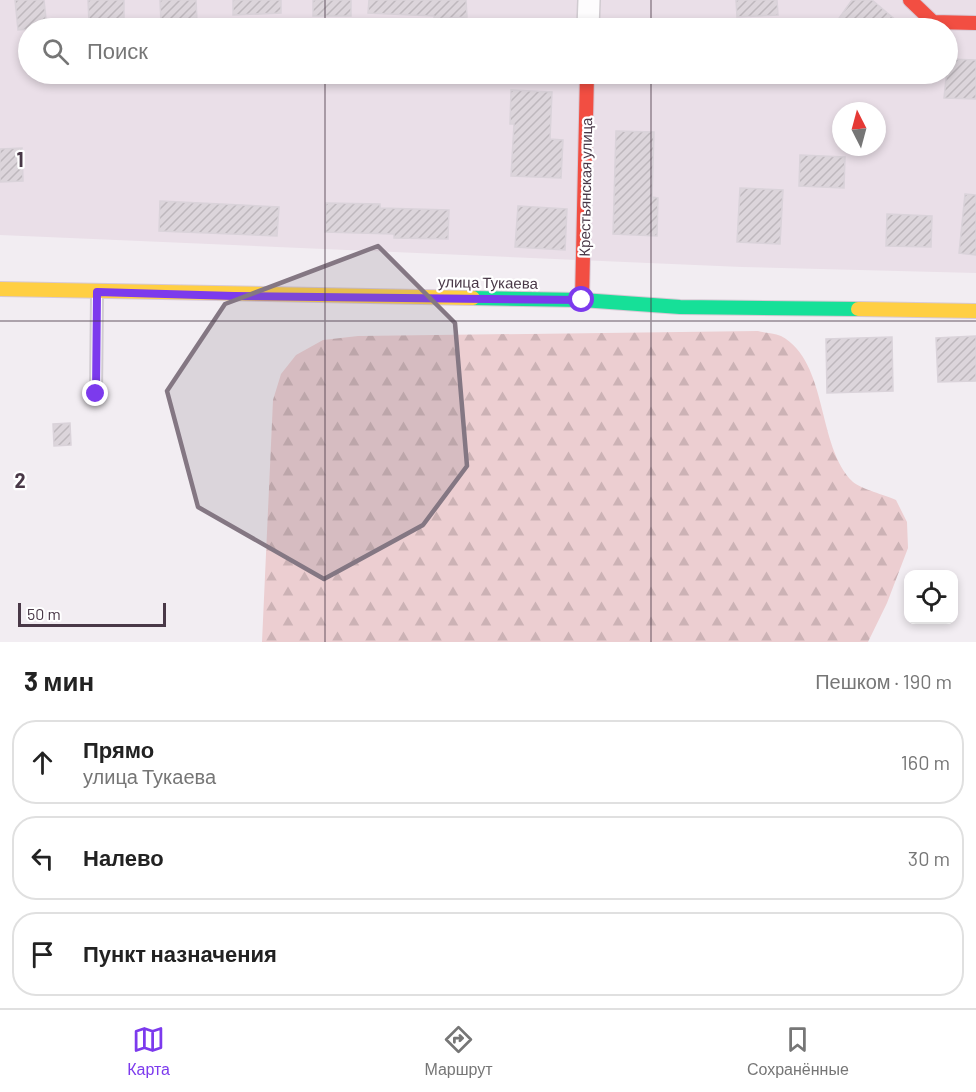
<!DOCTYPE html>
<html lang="ru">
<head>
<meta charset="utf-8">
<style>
	body { margin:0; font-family:Barlow,sans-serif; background:#f2f2f2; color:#222 }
	.controls { position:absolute; right:18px; bottom:18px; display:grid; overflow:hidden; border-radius:12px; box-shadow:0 3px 9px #0003 }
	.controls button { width:54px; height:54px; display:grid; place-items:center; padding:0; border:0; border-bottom:2px solid #e0e0e0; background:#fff; color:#222; font:30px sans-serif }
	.compass { position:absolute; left:832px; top:102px; width:54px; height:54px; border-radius:50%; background:#fff; box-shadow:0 3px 9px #0003; rotate:354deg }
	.scale { position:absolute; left:18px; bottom:15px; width:148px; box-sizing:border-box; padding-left:6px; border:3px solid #493847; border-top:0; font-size:16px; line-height:21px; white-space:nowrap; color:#493847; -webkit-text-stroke:4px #fff; paint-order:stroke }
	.stop { position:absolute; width:18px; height:18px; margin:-14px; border:4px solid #7c3aed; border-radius:50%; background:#fff }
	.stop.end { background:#7c3aed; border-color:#fff; box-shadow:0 2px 6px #0008 }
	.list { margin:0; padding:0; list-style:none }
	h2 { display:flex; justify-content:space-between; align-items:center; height:78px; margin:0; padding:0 24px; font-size:26px }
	h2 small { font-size:20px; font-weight:400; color:#767676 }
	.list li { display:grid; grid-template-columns:39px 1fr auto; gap:18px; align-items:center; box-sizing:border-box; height:84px; margin:0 12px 12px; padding:0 12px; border:2px solid #e0e0e0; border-radius:24px }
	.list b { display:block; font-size:22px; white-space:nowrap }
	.list p { margin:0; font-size:20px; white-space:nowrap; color:#767676 }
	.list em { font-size:20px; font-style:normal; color:#767676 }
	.icon { flex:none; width:33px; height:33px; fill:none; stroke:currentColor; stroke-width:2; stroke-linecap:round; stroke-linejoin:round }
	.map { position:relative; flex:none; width:976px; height:642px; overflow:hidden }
	.search { position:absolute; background:#fff; box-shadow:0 3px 9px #0003; left:18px; right:18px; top:18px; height:66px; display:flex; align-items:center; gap:15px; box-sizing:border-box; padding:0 21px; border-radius:33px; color:#767676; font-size:22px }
	.sheet { height:366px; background:#fff }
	nav { display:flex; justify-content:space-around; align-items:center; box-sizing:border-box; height:84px; border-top:2px solid #e0e0e0; background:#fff; font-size:16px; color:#767676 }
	nav a { display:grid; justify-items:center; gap:3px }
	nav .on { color:#7c3aed }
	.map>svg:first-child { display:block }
</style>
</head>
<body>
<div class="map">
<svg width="976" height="642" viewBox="0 0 976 642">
	<defs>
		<pattern id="forest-firs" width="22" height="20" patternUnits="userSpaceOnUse" patternTransform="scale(1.5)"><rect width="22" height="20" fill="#ecced1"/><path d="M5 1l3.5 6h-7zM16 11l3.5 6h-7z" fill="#ccb2b5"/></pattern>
		<pattern id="building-hatch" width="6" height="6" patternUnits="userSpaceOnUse" patternTransform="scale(1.5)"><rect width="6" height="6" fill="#dcd5db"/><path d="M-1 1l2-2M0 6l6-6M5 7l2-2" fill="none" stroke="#beb8bd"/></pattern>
	</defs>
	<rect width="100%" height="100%" fill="#f2edf2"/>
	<!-- residential -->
	<path fill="#eadfe8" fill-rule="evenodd" d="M0,0H976V273L742,267L0,235ZM28,28H948V74H28ZM841,111H877V147H841Z"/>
	<!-- forest -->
	<path fill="url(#forest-firs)" d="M758,331C765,333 774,333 781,336C829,362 816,446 853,482C861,489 885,495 896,500L907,522L908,548L887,603L868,642H262L273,400L281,374L296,355L323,340L358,336Z"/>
	<!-- building -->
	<g fill="url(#building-hatch)" stroke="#dad3da" stroke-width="1.5">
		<polygon points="15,0 44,0 47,28 18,30"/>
		<polygon points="88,0 124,0 124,23 89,23"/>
		<polygon points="160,0 196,0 197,22 161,24"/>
		<polygon points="233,0 281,0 281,13 233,15"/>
		<rect x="313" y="0" width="38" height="16"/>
		<polygon points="369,0 466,0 467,17 434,19 434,16 368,13"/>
		<polygon points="736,0 777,0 778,15 737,17"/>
		<polygon points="852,0 872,0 905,28 848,28 837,21"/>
		<polygon points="948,59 976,60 976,99 944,98"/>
		<polygon points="511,90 552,92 550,139 563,140 561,178 511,176 514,124 510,124"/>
		<polygon points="616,131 654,132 652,197 658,198 657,236 613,234"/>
		<polygon points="22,148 23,181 0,182 0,149"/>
		<polygon points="800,155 845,157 844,188 799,186"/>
		<polygon points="740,188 783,190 780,244 737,242"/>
		<polygon points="965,194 976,195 976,255 959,253"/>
		<polygon points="160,201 279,207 277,236 159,231"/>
		<polygon points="326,203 380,204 380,208 449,210 448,239 394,238 394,234 325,232"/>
		<polygon points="518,206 567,209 565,250 515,247"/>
		<polygon points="887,214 932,216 931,247 886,246"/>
		<polygon points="976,336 976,381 938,382 936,338"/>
		<polygon points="892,337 893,391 827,393 826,339"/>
		<polygon points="70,423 71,445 54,446 53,424"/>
	</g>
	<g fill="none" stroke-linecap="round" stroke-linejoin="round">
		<!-- lane casing -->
		<g stroke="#d0cbd0" stroke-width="14">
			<polyline id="lane" points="96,394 97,295"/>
		</g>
		<!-- street casing -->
		<g stroke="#d0cbd0" stroke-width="24">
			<polyline id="street" points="588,28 589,0"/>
		</g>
		<!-- fast casing -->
		<g stroke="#d7c9d4" stroke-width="16">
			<polyline id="fast" points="473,298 582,300 680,307 858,309"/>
		</g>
		<!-- slow casing -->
		<g stroke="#d7c9d4" stroke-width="16">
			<g id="slow">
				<polyline points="0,289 473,298"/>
				<polyline points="858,309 976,311"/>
			</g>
		</g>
		<!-- jam casing -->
		<g stroke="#d7c9d4" stroke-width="16">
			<g id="jam">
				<polyline points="910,0 933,22 976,23"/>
				<polyline points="582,300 587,74"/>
			</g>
		</g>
		<!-- lane -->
		<use href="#lane" stroke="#fdfcfd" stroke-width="10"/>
		<!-- street -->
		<use href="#street" stroke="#fdfcfd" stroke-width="21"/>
		<!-- fast -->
		<use href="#fast" stroke="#16e098" stroke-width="14"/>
		<!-- slow -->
		<use href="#slow" stroke="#ffcf43" stroke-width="14"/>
		<!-- jam -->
		<use href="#jam" stroke="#f24e42" stroke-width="14"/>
	</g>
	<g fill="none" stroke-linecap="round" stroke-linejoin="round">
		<!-- route -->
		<polyline stroke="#7c3aed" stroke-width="8" points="96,394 97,292 234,296 582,300"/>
	</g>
	<!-- marked area -->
	<path fill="#847783" fill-opacity="0.2" stroke="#847783" stroke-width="4.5" stroke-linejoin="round" d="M378,246L455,323L467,466L423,525L324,579L198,507L167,391L225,304Z"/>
	<!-- grid -->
	<path fill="none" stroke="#493847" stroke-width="1.5" stroke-opacity="0.55" d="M325,0V28M651,0V28M325,74V642M651,74V642M0,321H976"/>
	<g text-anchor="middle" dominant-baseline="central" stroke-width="4.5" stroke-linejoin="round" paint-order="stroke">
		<!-- street labels -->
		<g font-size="15" fill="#493847" stroke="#fff">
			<text transform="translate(585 187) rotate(-89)">Крестьянская улица</text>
			<text transform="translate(488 282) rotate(1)">улица Тукаева</text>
		</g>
	</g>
	<g font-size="20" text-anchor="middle" font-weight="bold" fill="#493847" stroke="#fff" stroke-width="4.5" stroke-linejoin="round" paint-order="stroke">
		<text x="20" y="167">1</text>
		<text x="20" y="488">2</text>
	</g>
</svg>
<div class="controls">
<button><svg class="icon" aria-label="locate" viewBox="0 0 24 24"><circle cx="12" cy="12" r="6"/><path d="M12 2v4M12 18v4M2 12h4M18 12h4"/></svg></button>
</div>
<svg class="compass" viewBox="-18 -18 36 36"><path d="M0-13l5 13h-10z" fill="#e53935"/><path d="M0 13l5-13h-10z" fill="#767676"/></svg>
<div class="scale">50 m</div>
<div class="stop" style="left:582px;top:300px"></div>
<div class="stop end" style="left:96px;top:394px"></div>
<div class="search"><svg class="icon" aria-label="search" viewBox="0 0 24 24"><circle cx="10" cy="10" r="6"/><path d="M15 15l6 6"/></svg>Поиск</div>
</div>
<section class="sheet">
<h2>3 мин<small>Пешком · 190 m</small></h2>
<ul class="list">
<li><svg class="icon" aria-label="ahead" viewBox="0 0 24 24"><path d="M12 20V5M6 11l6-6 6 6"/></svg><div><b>Прямо</b><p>улица Тукаева</p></div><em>160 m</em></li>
<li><svg class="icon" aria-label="left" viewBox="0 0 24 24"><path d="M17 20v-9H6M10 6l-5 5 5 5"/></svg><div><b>Налево</b></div><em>30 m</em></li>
<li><svg class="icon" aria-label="arrive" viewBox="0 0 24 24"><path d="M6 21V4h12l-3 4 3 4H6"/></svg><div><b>Пункт назначения</b></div></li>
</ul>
</section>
<nav>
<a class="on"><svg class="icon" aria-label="map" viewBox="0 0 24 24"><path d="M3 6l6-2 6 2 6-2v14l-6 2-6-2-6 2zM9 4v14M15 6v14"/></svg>Карта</a>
<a><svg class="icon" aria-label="directions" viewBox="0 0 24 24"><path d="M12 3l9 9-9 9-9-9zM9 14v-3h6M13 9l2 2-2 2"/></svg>Маршрут</a>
<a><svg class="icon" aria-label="saved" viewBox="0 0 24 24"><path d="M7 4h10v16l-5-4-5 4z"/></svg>Сохранённые</a>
</nav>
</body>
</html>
